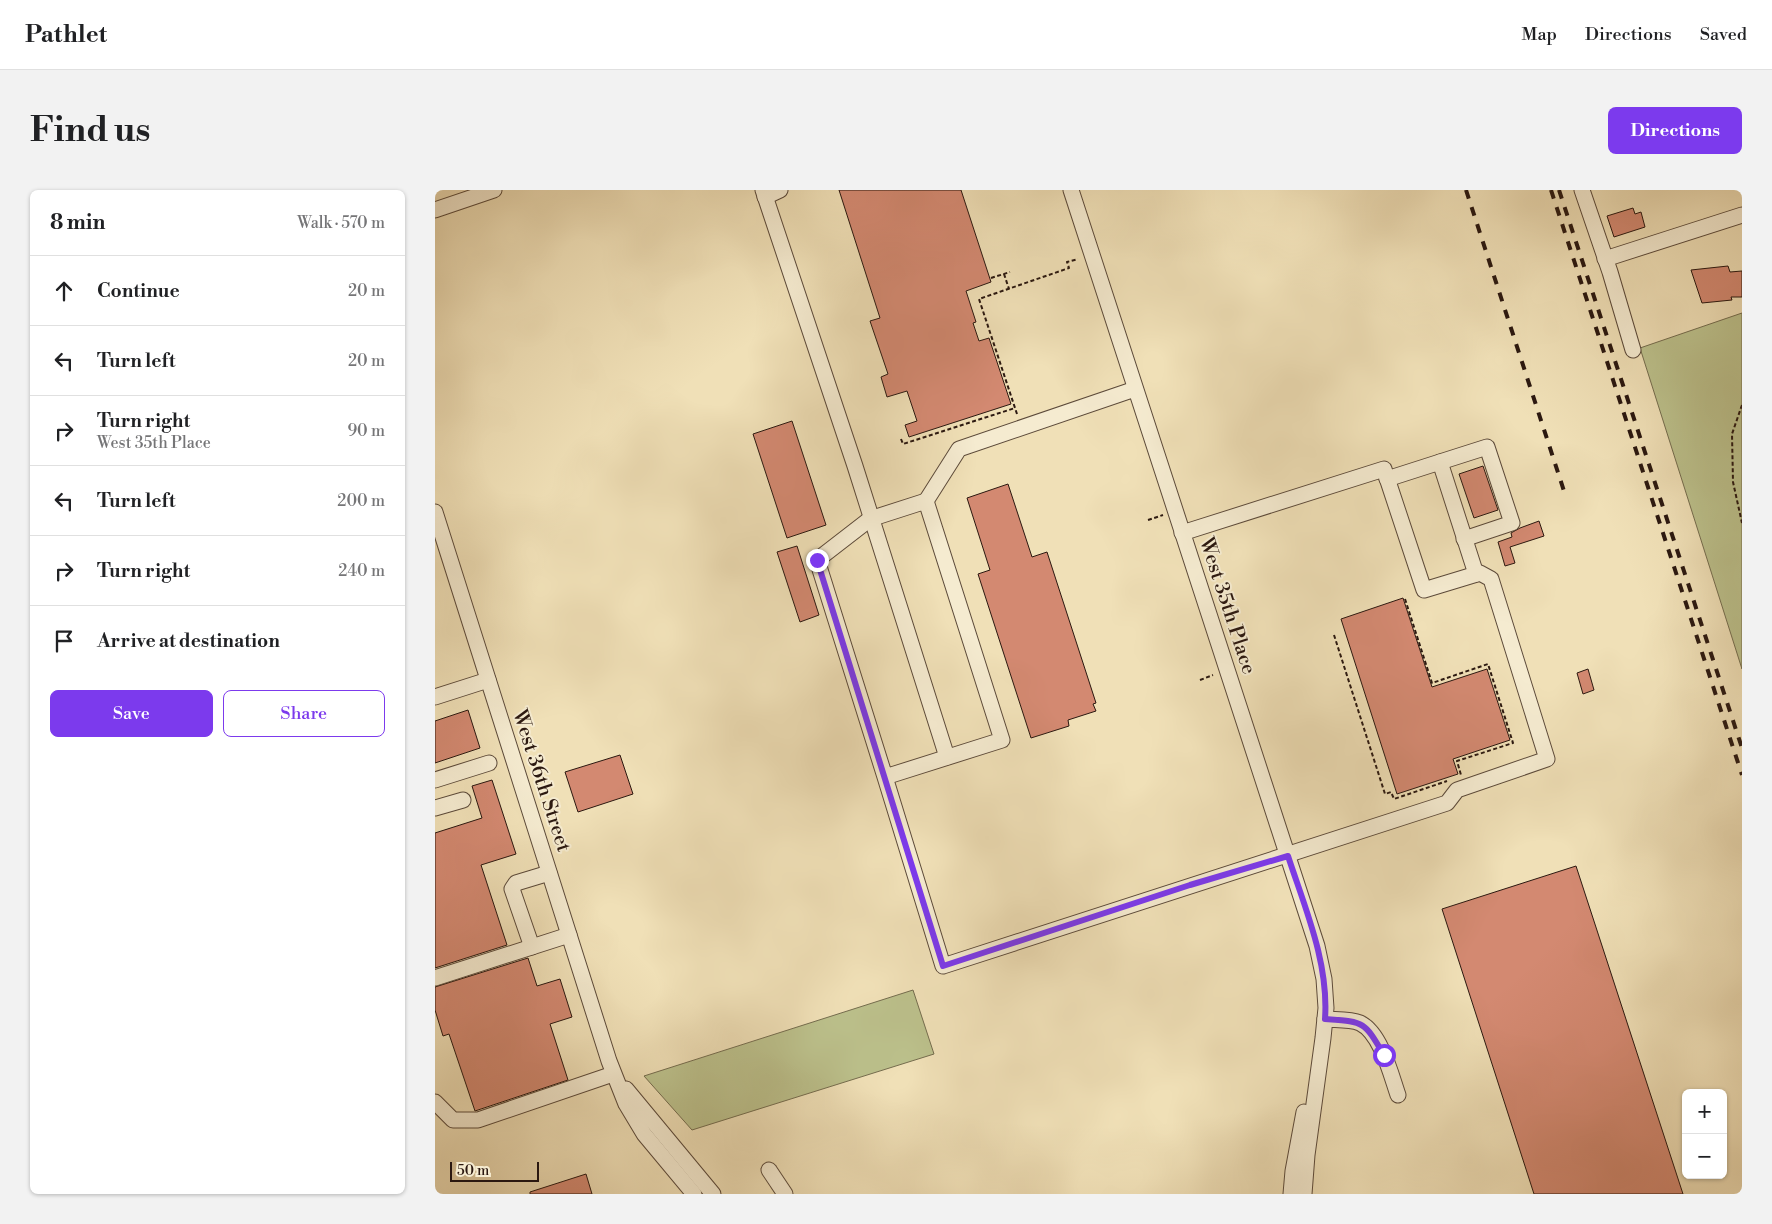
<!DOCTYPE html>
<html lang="en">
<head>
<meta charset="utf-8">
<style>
	body { margin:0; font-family:"Libre Bodoni",serif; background:#f2f2f2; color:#202124 }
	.controls { position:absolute; right:15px; bottom:15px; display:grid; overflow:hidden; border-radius:8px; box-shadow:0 1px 4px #0004 }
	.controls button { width:45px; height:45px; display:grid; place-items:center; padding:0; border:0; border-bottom:1px solid #e0e0e0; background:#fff; color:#202124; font:25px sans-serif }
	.scale { position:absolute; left:15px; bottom:12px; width:89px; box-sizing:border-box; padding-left:5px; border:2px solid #2b1810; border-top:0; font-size:14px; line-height:18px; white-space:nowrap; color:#2b1810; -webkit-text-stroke:4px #f5ebd0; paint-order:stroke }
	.stop { position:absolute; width:15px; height:15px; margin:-11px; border:4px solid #7c3aed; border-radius:50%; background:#fff }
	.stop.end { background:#7c3aed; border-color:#fff; box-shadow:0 1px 5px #0008 }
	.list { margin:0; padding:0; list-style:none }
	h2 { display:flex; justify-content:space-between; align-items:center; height:65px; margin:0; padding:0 20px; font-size:21px }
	h2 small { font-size:16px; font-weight:400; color:#757577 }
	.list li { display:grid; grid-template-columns:32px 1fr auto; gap:15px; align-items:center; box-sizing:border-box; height:70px; padding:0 20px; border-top:1px solid #e0e0e0 }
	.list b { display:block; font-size:19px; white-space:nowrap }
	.list p { margin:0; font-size:16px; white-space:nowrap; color:#757577 }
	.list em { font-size:16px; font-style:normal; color:#757577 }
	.actions { display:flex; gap:10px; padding:15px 20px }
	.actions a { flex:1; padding:11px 0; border:1px solid #7c3aed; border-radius:8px; text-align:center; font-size:18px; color:#7c3aed }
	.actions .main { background:#7c3aed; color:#fff }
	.icon { flex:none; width:28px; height:28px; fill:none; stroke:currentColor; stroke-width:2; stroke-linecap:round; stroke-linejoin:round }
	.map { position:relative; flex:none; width:1307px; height:1004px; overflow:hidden; border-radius:8px }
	header { display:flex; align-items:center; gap:30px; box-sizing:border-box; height:70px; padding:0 25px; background:#fff; border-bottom:1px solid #e0e0e0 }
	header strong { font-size:24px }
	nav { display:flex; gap:28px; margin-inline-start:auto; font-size:18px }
	.intro { display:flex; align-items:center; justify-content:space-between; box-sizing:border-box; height:120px; padding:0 30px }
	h1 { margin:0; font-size:35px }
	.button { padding:12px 22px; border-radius:8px; background:#7c3aed; color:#fff; font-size:18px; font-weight:700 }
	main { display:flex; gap:30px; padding:0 30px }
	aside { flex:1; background:#fff; border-radius:8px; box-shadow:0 1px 4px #0004 }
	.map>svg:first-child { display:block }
</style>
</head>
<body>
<header>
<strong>Pathlet</strong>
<nav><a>Map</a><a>Directions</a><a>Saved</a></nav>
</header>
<div class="intro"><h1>Find us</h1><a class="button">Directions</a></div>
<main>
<aside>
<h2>8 min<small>Walk · 570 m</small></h2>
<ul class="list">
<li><svg class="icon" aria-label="ahead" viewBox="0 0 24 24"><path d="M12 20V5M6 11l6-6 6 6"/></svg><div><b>Continue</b></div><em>20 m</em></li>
<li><svg class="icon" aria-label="left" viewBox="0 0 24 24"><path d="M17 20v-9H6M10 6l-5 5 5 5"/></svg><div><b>Turn left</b></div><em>20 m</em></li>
<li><svg class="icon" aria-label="right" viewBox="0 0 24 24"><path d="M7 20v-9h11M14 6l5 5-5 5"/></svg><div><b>Turn right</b><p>West 35th Place</p></div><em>90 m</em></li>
<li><svg class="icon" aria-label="left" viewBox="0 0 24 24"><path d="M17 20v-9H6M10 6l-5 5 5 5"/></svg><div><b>Turn left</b></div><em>200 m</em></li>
<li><svg class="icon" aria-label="right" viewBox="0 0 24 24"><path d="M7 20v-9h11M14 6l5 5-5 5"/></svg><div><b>Turn right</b></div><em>240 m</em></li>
<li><svg class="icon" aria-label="arrive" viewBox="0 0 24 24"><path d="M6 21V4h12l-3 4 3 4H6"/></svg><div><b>Arrive at destination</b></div></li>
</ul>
<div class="actions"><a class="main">Save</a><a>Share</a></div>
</aside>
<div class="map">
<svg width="1307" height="1004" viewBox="0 0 1307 1004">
	<rect width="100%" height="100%" fill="#f0e0b7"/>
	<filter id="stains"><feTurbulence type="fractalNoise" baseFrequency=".004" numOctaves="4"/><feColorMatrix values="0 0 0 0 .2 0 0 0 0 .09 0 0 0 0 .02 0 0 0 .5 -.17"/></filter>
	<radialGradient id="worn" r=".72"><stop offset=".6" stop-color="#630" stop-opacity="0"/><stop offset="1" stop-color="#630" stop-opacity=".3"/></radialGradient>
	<!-- green -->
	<g fill="#bcc18c" stroke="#746c4e">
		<polygon points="1307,123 1307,479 1205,158"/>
		<polygon points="478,800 499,864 257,940 209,886"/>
	</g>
	<!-- building -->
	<g fill="#d38971" stroke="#2b1810">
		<polygon points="404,0 526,0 556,92 531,101 541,132 538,133 544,151 554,148 576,214 474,247 470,235 482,231 472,201 452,207 446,187 453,184 435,131 445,128"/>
		<polygon points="1198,18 1200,24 1206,22 1210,37 1179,47 1172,26"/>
		<polygon points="1293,76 1295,82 1307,81 1307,107 1296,107 1297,110 1267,113 1256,80"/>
		<polygon points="357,231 391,335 352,348 318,244"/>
		<polygon points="1048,276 1063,320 1039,328 1024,284"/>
		<polygon points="573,294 597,367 612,362 661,513 658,514 661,521 633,530 634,536 596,548 543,384 555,380 532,308"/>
		<polygon points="1104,331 1109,346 1075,357 1080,373 1070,376 1063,352 1077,347 1076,343 1085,338"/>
		<polygon points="362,356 384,425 365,432 342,362"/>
		<polygon points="968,408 997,497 1052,479 1075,550 1018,569 1023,584 962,604 906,429"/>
		<polygon points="1153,479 1159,500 1148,504 1142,483"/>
		<polygon points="33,520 45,558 0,573 0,531"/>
		<polygon points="185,565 198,604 143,622 130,582"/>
		<polygon points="57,590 81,664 46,675 72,755 0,778 0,643 47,628 37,596"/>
		<polygon points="1141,676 1248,1004 1099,1004 1007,719"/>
		<polygon points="93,768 102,796 125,789 137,827 115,834 133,890 40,921 14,844 8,846 0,820 0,797"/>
		<polygon points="151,984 157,1004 95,1004 95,1002"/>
	</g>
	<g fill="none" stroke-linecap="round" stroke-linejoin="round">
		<!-- minor casing -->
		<g stroke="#5c4a3a" stroke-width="17">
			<g id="minor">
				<polyline points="328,0 420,276 512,567"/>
				<polyline points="636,0 882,756 889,789 891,818 888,848 872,965 869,1004"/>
				<polyline points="1147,0 1175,82 1198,160"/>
				<polyline points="330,7 345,0"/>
				<polyline points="0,20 59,0"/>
				<polyline points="1170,69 1307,25"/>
				<polyline points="1005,272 1052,257 1077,333 1029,349"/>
				<polyline points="952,289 1005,272 1041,384"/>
				<polyline points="491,311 524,259 700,199"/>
				<polyline points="0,322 174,871 191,914 209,944 259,1004"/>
				<polyline points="0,507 53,490"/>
				<polyline points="450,587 382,370 435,329 491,311 567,550 450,587 508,776 1012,613 1022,600 1112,569 1056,389 1045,383 989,400 949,279 747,343"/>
				<polyline points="0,590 54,573"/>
				<polyline points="0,618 28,610"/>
				<polyline points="97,757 77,699 81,693 114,683"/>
				<polyline points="0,788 134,745"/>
				<path d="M890,829C901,830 915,829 925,833C946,843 956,885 963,905"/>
				<polyline points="191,899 278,1004"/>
				<polyline points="0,912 18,930 43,930 178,884"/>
				<polyline points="334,980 350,1004"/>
				<polyline points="856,1004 858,981 869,922"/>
			</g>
		</g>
		<!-- path -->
		<g stroke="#2b1810" stroke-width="2" stroke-dasharray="4 2.5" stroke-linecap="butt">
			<polyline points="569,84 574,99"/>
			<polyline points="556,88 575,82"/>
			<polyline points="1307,215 1297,244 1298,292 1307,333"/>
			<polyline points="582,224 544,109 634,78 632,72 643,69"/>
			<polyline points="466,249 468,254 580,218"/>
			<polyline points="713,330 728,325"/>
			<polyline points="970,409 997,493 1053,474 1078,553 1022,571 1026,585"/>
			<polyline points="899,445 950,604 956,602 959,609 1012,591"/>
			<polyline points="765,490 778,485"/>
		</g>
		<!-- minor -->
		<use href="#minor" stroke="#f5ebd0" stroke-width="15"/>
		<!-- rail -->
		<g stroke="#2b1810" stroke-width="4" stroke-dasharray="9 9" stroke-linecap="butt">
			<polyline points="1031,0 1129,301"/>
			<polyline points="1116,0 1307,585"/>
			<polyline points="1124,0 1307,558"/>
		</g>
	</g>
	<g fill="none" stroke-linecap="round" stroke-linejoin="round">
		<!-- route -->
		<path stroke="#7c3aed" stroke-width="6" d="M382,370L508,776L755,695L853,666C870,718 894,773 890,829C930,832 929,831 949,865"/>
	</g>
	<g text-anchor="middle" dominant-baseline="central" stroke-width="4" stroke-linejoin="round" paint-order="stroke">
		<!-- street labels -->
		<g font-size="20" fill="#2b1810" stroke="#f5ebd0">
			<text transform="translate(792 416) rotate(72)">West 35th Place</text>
			<text transform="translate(106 591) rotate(72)">West 36th Street</text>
		</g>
	</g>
	<rect width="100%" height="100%" filter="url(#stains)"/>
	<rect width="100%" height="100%" fill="url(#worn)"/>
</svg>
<div class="controls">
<button>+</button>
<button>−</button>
</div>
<div class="scale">50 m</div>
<div class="stop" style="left:949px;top:865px"></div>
<div class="stop end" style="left:382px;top:370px"></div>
</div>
</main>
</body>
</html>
